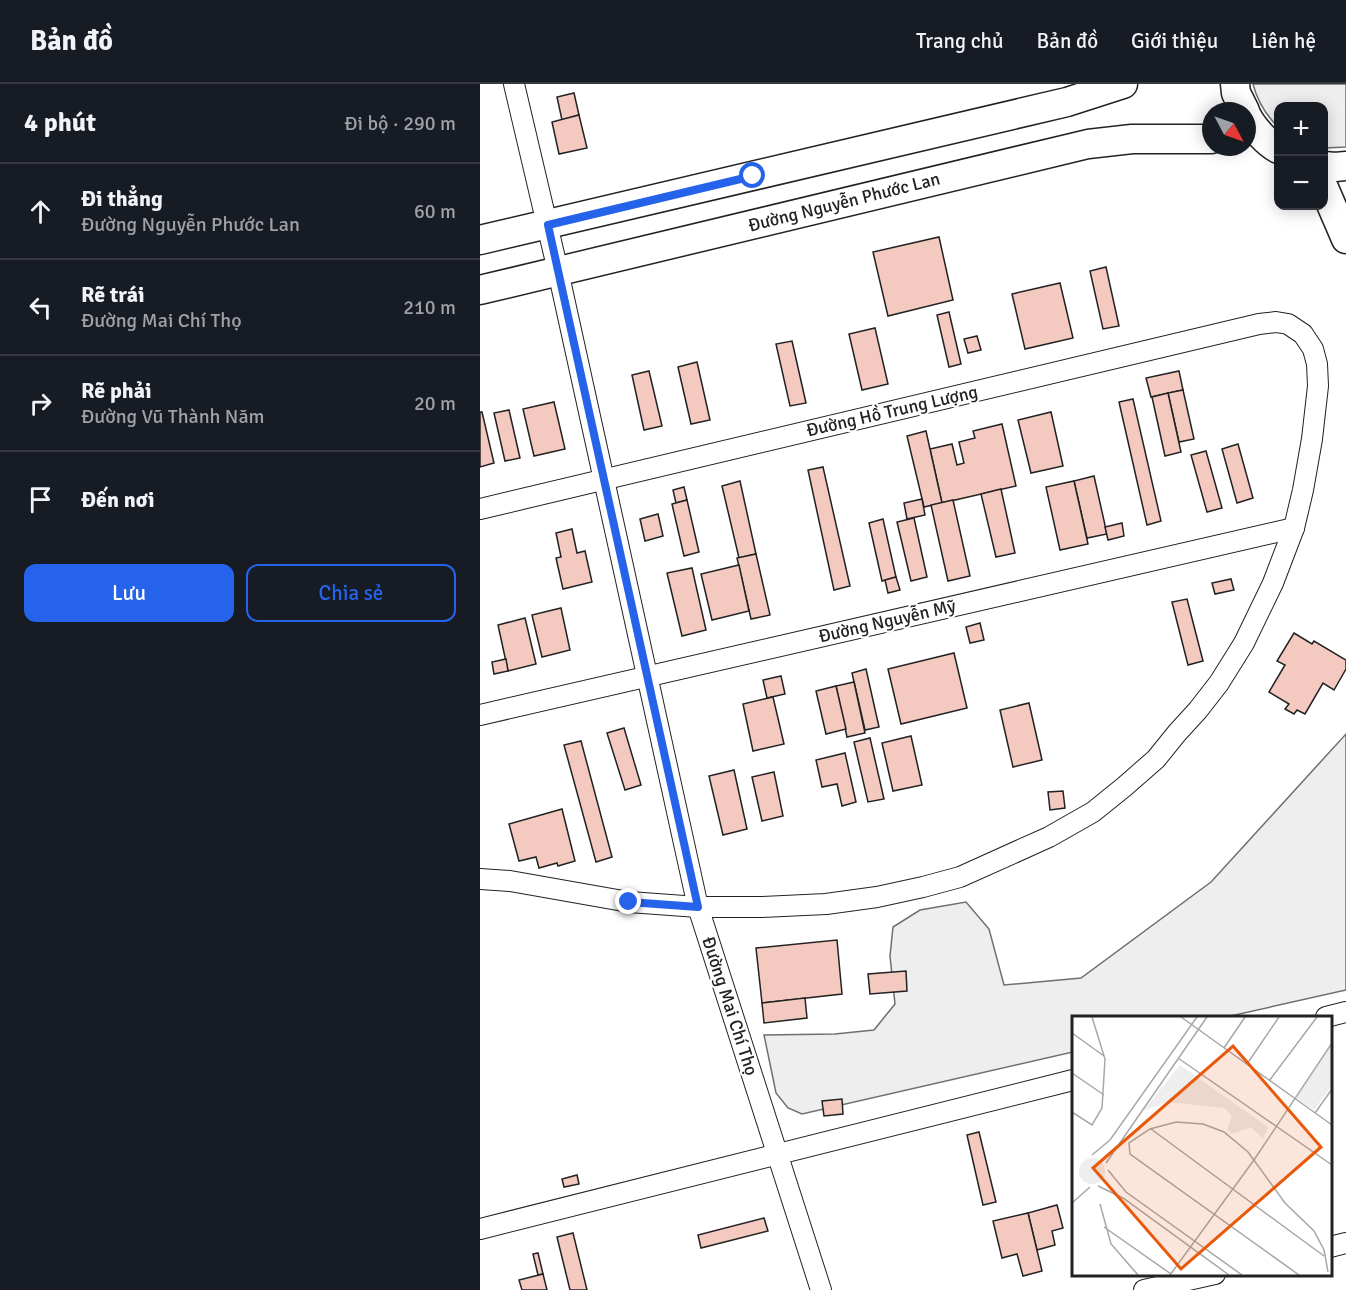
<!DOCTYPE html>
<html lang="vi">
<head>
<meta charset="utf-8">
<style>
	body { margin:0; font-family:Signika,sans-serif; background:#242831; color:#f1f3f6 }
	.controls { position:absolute; right:18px; top:18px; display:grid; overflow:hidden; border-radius:12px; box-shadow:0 3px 15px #0003 }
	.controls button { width:54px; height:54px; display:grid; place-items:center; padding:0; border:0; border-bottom:2px solid #363941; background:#171b24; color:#f1f3f6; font:30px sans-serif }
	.compass { position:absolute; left:722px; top:18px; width:54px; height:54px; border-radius:50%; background:#171b24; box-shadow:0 3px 15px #0003; rotate:131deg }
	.stop { position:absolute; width:18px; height:18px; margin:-14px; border:4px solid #2563eb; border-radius:50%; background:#fff }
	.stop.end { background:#2563eb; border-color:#fff; box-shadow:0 2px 6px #0008 }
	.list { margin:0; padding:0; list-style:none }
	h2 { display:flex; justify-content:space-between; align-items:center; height:78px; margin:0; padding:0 24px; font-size:26px }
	h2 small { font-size:20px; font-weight:400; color:#9ea1a6 }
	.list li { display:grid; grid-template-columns:39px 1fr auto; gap:18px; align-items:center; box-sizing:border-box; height:96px; padding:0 24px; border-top:2px solid #363941 }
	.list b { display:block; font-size:22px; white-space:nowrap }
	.list p { margin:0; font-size:20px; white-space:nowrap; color:#9ea1a6 }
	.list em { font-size:20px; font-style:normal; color:#9ea1a6 }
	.actions { display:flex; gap:12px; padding:18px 24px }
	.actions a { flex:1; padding:14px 0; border:2px solid #2563eb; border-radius:12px; text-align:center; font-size:21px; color:#2563eb }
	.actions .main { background:#2563eb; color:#fff }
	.icon { flex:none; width:33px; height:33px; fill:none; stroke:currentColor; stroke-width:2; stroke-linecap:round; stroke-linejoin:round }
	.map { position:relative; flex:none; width:866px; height:1206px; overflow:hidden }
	header { display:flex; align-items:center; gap:36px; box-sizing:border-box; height:84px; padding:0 30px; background:#171b24; border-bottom:2px solid #363941 }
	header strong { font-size:28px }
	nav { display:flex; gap:33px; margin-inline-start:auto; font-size:21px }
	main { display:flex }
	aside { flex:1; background:#171b24 }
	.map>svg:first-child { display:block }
</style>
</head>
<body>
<header>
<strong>Bản đồ</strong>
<nav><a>Trang chủ</a><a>Bản đồ</a><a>Giới thiệu</a><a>Liên hệ</a></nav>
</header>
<main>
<aside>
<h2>4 phút<small>Đi bộ · 290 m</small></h2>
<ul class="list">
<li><svg class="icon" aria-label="ahead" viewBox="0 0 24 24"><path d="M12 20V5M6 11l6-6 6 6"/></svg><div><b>Đi thẳng</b><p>Đường Nguyễn Phước Lan</p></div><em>60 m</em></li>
<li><svg class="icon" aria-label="left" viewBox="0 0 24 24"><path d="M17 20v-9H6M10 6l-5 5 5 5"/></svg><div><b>Rẽ trái</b><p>Đường Mai Chí Thọ</p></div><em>210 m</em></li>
<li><svg class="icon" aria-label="right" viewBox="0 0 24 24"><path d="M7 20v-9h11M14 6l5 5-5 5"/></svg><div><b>Rẽ phải</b><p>Đường Vũ Thành Năm</p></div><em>20 m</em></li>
<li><svg class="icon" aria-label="arrive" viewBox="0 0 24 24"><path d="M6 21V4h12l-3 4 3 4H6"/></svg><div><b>Đến nơi</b></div></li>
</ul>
<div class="actions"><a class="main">Lưu</a><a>Chia sẻ</a></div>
</aside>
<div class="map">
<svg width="866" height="1206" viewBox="0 0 866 1206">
	<rect width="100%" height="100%" fill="#fff"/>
	<!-- green -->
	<g fill="#eee" stroke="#6f6f6f" stroke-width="1.5">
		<path d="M773,0H866V63L844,64V22H798V43C786,31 777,16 773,0Z"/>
		<polygon points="866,650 866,906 746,933 593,933 593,968 322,1030 308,1024 296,1009 284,951 355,950 394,946 415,920 410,872 413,843 440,826 486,818 509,845 524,901 601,894 731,798"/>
	</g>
	<!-- building -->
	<g fill="#f3c9c0" stroke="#222" stroke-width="1.5">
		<polygon points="94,9 99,31 82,36 77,13"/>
		<polygon points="99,31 107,64 79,70 72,38"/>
		<polygon points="459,153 473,216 408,232 393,168"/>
		<polygon points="626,183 639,242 623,245 610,187"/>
		<polygon points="580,199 593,254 545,265 532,210"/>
		<polygon points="469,228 481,280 469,283 457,231"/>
		<polygon points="395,244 408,300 382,306 369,250"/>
		<polygon points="497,252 501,266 488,269 484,255"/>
		<polygon points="312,257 326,319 310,322 296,260"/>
		<polygon points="217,278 230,336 211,340 198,283"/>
		<polygon points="169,287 182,342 164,346 152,291"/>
		<polygon points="699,287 703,306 671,313 666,294"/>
		<polygon points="703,306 714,355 699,358 688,309"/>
		<polygon points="688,309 701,368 685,372 672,313"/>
		<polygon points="653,315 681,437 667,441 639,318"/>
		<polygon points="74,318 85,365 54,372 43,325"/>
		<polygon points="29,326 40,374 25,377 14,329"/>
		<polygon points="0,328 2,328 14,379 0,383"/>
		<polygon points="571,328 583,382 551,389 538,336"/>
		<polygon points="522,340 536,402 462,419 450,365 472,360 477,381 484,379 479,358 495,354 493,347"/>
		<polygon points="446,347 462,419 444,423 427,352"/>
		<polygon points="758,360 773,414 757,419 742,365"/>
		<polygon points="726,367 742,424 727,428 711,371"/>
		<polygon points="343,383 370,502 354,506 328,386"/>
		<polygon points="614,392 627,450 607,454 594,397"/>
		<polygon points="260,397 276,470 259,474 242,402"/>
		<polygon points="594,397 608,460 580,466 566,403"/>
		<polygon points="204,403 207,416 196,419 193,406"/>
		<polygon points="521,405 535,469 516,473 501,410"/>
		<polygon points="442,415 445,431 427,435 424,419"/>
		<polygon points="207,416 219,468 204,472 192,420"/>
		<polygon points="473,416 490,492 468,497 451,421"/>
		<polygon points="178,430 183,452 165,457 160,435"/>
		<polygon points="434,434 447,493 431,497 417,438"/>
		<polygon points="403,435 416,493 402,497 389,439"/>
		<polygon points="642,439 644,452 628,456 625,443"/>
		<polygon points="92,445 97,469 105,467 112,498 83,505 76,474 81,473 76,449"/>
		<polygon points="276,470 290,531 271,535 257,474"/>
		<polygon points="259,481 269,527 232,536 221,490"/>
		<polygon points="212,484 226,546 202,552 187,489"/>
		<polygon points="416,493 420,506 408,509 405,496"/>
		<polygon points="751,495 754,506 735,510 732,499"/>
		<polygon points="707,515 723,577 708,581 692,518"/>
		<polygon points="81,524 90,566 62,573 52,531"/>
		<polygon points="45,534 56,580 28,587 18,541"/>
		<polygon points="500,539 504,556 490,559 486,543"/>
		<polygon points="814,549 832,560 834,557 866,576 866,585 854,606 843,599 825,630 817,626 814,630 805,625 809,620 789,608 805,581 797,577"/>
		<polygon points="474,569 487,624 421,640 408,585"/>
		<polygon points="26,575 28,587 14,590 12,578"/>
		<polygon points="386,585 399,643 385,646 372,589"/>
		<polygon points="301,592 305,610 287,614 283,596"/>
		<polygon points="374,598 385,649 367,653 356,602"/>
		<polygon points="356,602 366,645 346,650 336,607"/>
		<polygon points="293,613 304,660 273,667 263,620"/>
		<polygon points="549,619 562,676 533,683 520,626"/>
		<polygon points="144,644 161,701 145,706 127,649"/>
		<polygon points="431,652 442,701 413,707 402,659"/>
		<polygon points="390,654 404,715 388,718 374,658"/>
		<polygon points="101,657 132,773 116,778 84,661"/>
		<polygon points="365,669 376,718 362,722 357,700 342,703 336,676"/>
		<polygon points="254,686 267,745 243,751 229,692"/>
		<polygon points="294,688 303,732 282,737 272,693"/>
		<polygon points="583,707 585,724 570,726 568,708"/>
		<polygon points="82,725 95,777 78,782 77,779 59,784 56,773 39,777 29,740"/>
		<polygon points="357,856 362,910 282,919 276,864"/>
		<polygon points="426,887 427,907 390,910 388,890"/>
		<polygon points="325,914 327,934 284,939 282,919"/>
		<polygon points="362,1015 363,1030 344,1032 342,1017"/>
		<polygon points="499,1048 516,1118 503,1121 487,1051"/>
		<polygon points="97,1091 99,1100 84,1103 82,1095"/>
		<polygon points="577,1121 583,1144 572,1147 575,1161 557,1166 548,1129"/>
		<polygon points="548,1129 562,1187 543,1192 537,1170 522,1174 513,1137"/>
		<polygon points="284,1134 288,1147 221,1164 218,1151"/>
		<polygon points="93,1149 107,1206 90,1206 77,1153"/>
		<polygon points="58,1169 63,1190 58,1191 53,1170"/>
		<polygon points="63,1190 67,1206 42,1206 39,1196"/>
	</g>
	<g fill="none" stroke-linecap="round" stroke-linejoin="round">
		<!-- street casing -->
		<g stroke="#222" stroke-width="22">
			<g id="street">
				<polyline points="34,0 78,187 218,823 341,1206"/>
				<polyline points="0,425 779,240 796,238 808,240 823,250 833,265 837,280 838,302 832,355 823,406 814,444 793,499 764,559 739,599 718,626 697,649 676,675 644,703 613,728 569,753 480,793 443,803 397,813 346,820 282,823 218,823 149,818 30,797 0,795"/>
				<polyline points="0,631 814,444"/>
				<polyline points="846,933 866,928"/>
				<polyline points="0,1145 593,996"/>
				<polyline points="850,1163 866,1159"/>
				<polyline points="664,1206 735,1190"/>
			</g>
		</g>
		<!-- secondary casing -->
		<g stroke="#222" stroke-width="31">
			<g id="secondary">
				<polyline points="755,0 756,9 765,27"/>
				<path d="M767,32C773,44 787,59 798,65"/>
				<polyline points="844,82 855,83 866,82"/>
				<polyline points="844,104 866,155"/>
				<polyline points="0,156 587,18 643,0"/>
				<polyline points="0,206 608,60 652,55 731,55"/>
			</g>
		</g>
		<!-- street -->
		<use href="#street" stroke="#fff" stroke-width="20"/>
		<!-- secondary -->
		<use href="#secondary" stroke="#fff" stroke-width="28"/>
	</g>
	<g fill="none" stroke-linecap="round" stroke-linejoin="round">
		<!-- route -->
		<polyline stroke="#2563eb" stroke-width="8" points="149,818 218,823 68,141 273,92"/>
	</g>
	<g text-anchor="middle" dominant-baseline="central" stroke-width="4.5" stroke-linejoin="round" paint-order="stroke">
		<!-- street labels -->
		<g font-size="18" fill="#222" stroke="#fff">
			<text transform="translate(364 118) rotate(-14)">Đường Nguyễn Phước Lan</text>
			<text transform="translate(412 327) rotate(-13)">Đường Hồ Trung Lượng</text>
			<text transform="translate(407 537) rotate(-13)">Đường Nguyễn Mỹ</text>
			<text transform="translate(250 922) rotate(72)">Đường Mai Chí Thọ</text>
		</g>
	</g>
	<!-- overview -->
	<g transform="translate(592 932)">
		<rect width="260" height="260" fill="#fff"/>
		<path d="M259,30V71L242,94L224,82ZM108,49L196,111L191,123L179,111L160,118L155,113L160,100L152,92L96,86L71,95ZM7 155a13 13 0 1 1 26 0a13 13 0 1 1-26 0Z" fill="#eee"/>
		<path fill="none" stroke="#a7a7a7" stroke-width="1.5" d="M109,1L260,109M0,17L32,40M152,32L173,1M106,42L260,149M175,48L207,1M0,57L32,79M197,65L245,1M0,96L20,109L30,92L33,43L20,1M243,97L260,73M79,113L252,240M20,139L38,124L125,1M34,147L135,1M36,154L54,176L170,259M26,170L51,182L157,259M0,187L18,171M28,188L39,228L66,259M32,211L99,258M98,259L182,144L260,27M227,259L58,138L57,127L78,113L104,106L131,108L152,116L176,136L213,187L242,215L252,234L256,256"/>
		<path fill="#e8590c" fill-opacity="0.15" stroke="#e8590c" stroke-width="3" d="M161,30L249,131L109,253L21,152Z"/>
		<rect width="260" height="260" fill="none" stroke="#222" stroke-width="3"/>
	</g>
</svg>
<div class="controls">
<button>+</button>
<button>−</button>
</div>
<svg class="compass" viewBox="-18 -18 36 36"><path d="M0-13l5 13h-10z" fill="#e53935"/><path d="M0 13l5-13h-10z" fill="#9ea1a6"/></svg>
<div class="stop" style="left:273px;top:92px"></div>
<div class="stop end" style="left:149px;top:818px"></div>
</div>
</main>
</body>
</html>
